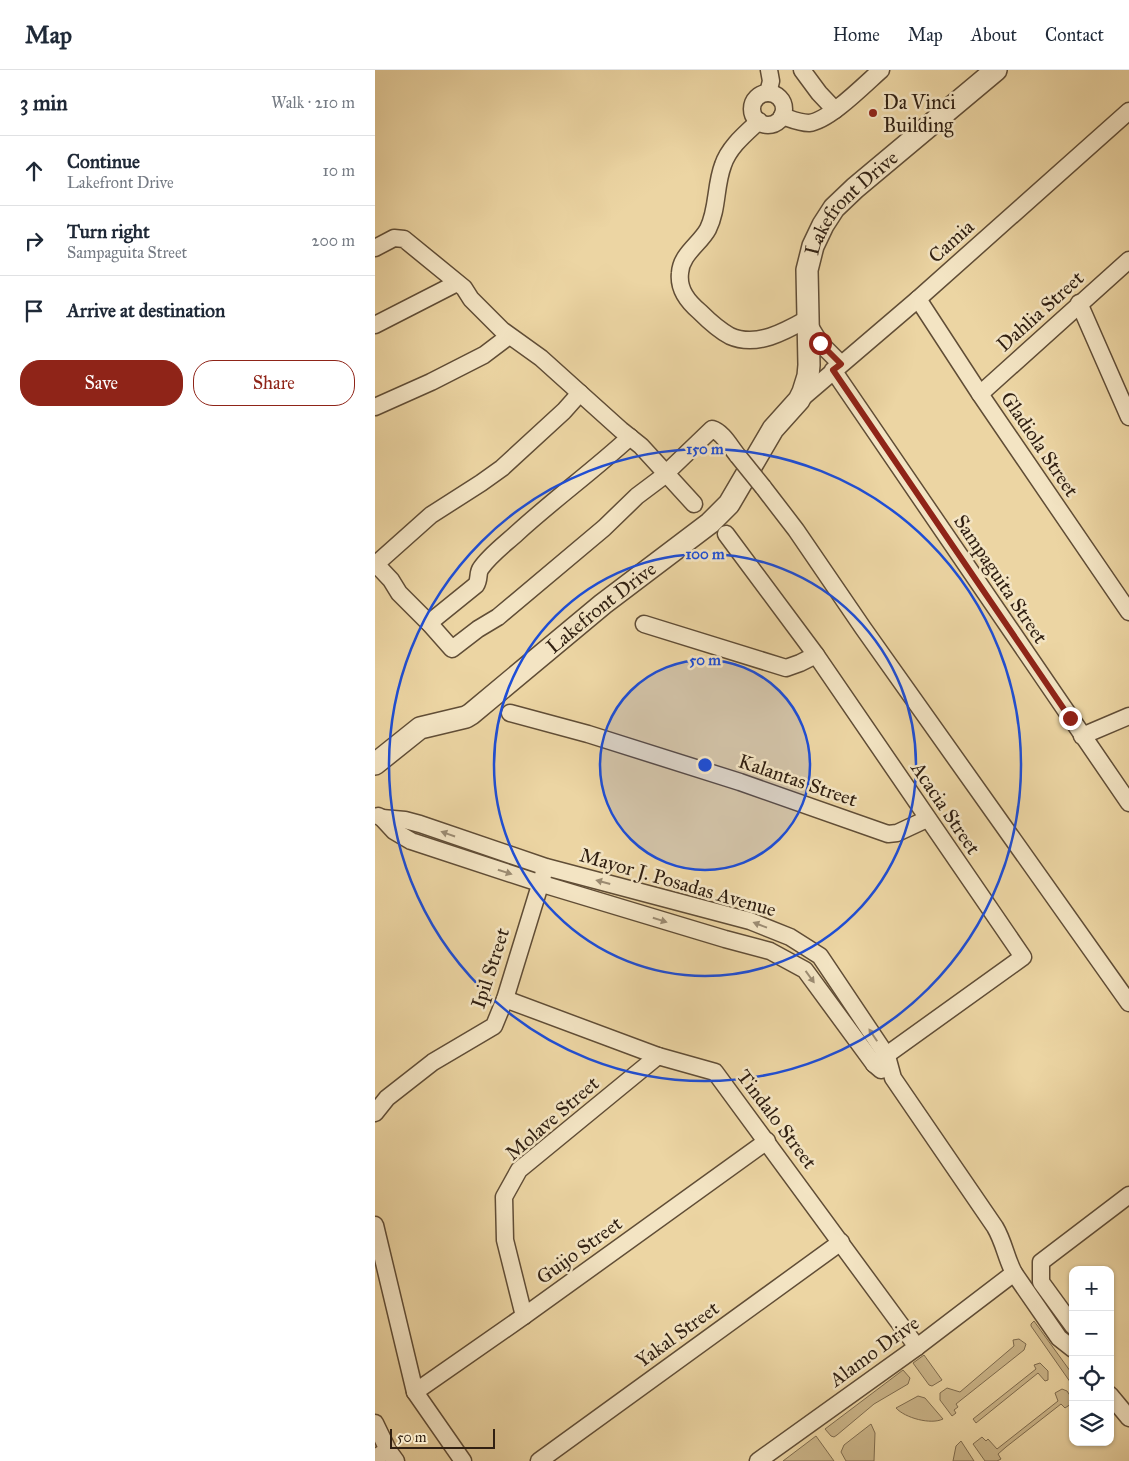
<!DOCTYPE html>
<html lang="en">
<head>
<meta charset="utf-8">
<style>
	body { margin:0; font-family:"IM FELL Great Primer",serif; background:#f6f6f7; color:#1f2937 }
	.controls { position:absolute; right:15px; bottom:15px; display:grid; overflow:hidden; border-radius:10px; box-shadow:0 1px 4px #0004 }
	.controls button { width:45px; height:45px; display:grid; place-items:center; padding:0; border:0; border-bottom:1px solid #e0e1e3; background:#fff; color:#1f2937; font:25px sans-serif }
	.scale { position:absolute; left:15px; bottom:12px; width:105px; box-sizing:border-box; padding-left:5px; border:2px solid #312012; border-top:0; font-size:14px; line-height:18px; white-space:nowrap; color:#312012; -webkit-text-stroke:4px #f3e4c3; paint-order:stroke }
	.stop { position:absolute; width:15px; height:15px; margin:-11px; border:4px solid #8f2418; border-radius:50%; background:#fff }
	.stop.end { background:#8f2418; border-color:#fff; box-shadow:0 1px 5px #0008 }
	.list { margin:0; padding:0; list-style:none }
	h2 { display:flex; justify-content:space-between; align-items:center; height:65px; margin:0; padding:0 20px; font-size:21px }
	h2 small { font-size:16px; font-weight:400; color:#747a83 }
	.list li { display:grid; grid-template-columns:32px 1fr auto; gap:15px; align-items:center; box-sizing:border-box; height:70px; padding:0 20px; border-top:1px solid #e0e1e3 }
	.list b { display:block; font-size:19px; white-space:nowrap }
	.list p { margin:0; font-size:16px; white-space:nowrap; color:#747a83 }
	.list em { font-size:16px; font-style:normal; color:#747a83 }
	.actions { display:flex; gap:10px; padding:15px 20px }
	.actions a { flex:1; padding:11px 0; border:1px solid #8f2418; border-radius:20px; text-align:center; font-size:18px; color:#8f2418 }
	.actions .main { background:#8f2418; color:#fff }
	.icon { flex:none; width:28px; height:28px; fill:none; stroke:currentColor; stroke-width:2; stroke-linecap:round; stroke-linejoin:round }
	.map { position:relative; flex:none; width:754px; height:1391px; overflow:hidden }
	header { display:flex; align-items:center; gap:30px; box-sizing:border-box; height:70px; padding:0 25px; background:#fff; border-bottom:1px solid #e0e1e3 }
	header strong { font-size:24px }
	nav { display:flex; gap:28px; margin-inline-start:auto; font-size:18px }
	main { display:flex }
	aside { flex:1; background:#fff }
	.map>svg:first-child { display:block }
</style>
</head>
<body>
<header>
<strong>Map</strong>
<nav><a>Home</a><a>Map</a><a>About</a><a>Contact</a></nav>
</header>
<main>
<aside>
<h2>3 min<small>Walk · 210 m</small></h2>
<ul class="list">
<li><svg class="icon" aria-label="ahead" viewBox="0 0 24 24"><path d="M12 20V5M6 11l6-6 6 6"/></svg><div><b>Continue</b><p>Lakefront Drive</p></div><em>10 m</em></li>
<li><svg class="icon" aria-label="right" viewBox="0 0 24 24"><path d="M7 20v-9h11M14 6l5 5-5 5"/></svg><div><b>Turn right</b><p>Sampaguita Street</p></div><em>200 m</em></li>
<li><svg class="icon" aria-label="arrive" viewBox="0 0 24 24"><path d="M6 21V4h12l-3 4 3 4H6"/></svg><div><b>Arrive at destination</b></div></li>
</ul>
<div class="actions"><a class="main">Save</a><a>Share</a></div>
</aside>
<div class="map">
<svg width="754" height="1391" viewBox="0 0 754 1391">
	<rect width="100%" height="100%" fill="#ecd5a3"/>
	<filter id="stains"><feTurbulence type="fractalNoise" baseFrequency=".004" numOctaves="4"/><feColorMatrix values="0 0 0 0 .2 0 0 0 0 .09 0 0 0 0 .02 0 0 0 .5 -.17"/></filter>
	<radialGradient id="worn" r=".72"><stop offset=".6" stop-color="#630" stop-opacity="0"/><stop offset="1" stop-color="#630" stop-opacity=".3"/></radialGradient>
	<!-- green -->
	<g fill="#ccb68a" stroke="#7e6b4e">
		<polygon points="659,1251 698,1305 698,1316 656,1256 656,1254"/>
		<polygon points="644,1269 651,1274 649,1280 581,1334 583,1337 579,1340 581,1343 577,1346 565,1330 565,1323 572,1318 585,1322 639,1276 638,1270"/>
		<polygon points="549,1285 567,1310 557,1316 554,1315 538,1293"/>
		<polygon points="665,1293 673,1301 673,1310 670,1311 663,1303 601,1353 598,1349 661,1299 659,1295"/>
		<polygon points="528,1300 535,1308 533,1314 499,1334 462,1365 459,1367 456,1366 450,1359"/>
		<polygon points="687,1319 692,1321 696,1327 696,1334 690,1338 686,1334 631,1377 623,1384 626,1389 622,1391 610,1391 598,1374 607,1367 611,1371 613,1369 622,1379 683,1331 680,1323"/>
		<path d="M543,1326L550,1328L568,1349C556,1355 530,1348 521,1338Z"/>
		<polygon points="496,1354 500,1363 499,1391 471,1391 466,1382 469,1375"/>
		<polygon points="441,1366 459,1391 408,1391"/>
		<polygon points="586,1371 599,1391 578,1391 581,1376"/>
	</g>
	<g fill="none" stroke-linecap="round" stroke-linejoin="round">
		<!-- minor casing -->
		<g stroke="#604d36" stroke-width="19">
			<g id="minor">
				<polyline points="427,0 444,23 460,40"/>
				<polyline points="393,23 396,11 394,0"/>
				<circle cx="393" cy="39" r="16"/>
				<path d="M407,46C416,49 424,53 434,53C454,51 490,14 506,0"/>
				<path d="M384,51C370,64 354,77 348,95C340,116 343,139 333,159C325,174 306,184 305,203C303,220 313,232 325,242C334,251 344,260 355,266C382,278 411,261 434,248"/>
				<polyline points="0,178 19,168 29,169 89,218 96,229 127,260 166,288 246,360 266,376 319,434"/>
				<polyline points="543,229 605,324 754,542"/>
				<polyline points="704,233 754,347"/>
				<polyline points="0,255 82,213"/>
				<polyline points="434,255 445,273 466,294"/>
				<polyline points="458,300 754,733"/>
				<polyline points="605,324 754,190"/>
				<polyline points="426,329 543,229 754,41"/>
				<polyline points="0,337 56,312 109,285 134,266"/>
				<polyline points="388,417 421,460 488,558 754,933"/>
				<polyline points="351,464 441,585 648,887 499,994"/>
				<path d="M0,493L16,510L24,523L54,553L77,579L103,559L123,547L229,458L262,426L286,408L337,359C348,362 356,378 363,386"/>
				<polyline points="1,494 56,445 106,413 127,398 189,341 205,323"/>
				<path d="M54,553L101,515C105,509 102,503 106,498C115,485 130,474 142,463C178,430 218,401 255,367"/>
				<polyline points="269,554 411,598 425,593 441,585"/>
				<polyline points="135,643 213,664 365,712 513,764 522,763 552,749"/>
				<polyline points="707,666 754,646"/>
				<polyline points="3,746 7,748 19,761 36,771 164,813 350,869 395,881 430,900 499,994 506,1000"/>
				<path d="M7,748L30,750L45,754L171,797L375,851L415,867L445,886L512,986L518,1008L620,1157C629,1172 631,1188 639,1203L684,1268L698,1279"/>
				<polyline points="130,929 283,986 340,1002 542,1277"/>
				<polyline points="0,1043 12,1028 58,992 119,956 130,929 169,802"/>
				<polyline points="0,1155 40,1322 88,1391"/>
				<polyline points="149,1246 130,1170 129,1127 144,1100 283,986"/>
				<polyline points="698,1256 666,1212 666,1192 754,1125"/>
				<polyline points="40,1322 149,1246 392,1071"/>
				<polyline points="735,1325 754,1348"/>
				<polyline points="0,1353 13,1380 21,1391"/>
				<polyline points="0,1388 13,1380"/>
				<polyline points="164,1391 466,1172"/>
				<polyline points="383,1391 542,1277 639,1203"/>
			</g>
		</g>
		<!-- tertiary casing -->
		<g stroke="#604d36" stroke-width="24">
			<g id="tertiary">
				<path id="s1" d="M0,694L45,658L91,647L96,644L228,534L335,453L354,434L398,359L424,330L428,322L433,306L434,295L432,200L438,176L448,155L459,138L480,118L621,0"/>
			</g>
		</g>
		<!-- minor -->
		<use href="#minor" stroke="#f3e4c3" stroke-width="16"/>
		<!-- tertiary -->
		<use href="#tertiary" stroke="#f3e4c3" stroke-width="21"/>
		<!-- minor-bridge casing -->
		<g stroke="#604d36" stroke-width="19" stroke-linecap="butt">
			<polyline id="minor-bridge" points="363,386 388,417"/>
		</g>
		<!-- minor-bridge -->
		<use href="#minor-bridge" stroke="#f3e4c3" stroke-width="16"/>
	</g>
	<!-- one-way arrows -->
	<defs><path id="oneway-solid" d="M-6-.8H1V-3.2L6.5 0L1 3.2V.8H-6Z" transform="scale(1.25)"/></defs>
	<g fill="#9c8c73">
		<use href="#oneway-solid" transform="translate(73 764) rotate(-161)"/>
		<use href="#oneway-solid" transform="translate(130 802) rotate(18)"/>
		<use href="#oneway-solid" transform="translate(228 812) rotate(-165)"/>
		<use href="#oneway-solid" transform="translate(285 850) rotate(17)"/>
		<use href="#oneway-solid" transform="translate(385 855) rotate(-159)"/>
		<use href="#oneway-solid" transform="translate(435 907) rotate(54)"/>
		<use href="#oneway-solid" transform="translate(498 965) rotate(-124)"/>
	</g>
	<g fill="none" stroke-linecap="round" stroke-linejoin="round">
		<!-- route -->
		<polyline stroke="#8f2418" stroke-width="6" points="445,273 466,294 458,300 695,648"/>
	</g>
	<!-- distance rings -->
	<circle cx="330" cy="695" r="105" fill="#1d4ed8" fill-opacity=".12"/>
	<g fill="none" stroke="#1d4ed8" stroke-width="2.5">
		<circle cx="330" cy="695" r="105"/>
		<circle cx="330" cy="695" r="211"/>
		<circle cx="330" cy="695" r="316"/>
	</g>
	<!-- markers -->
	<circle fill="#8f2418" stroke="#f3e4c3" stroke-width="2" cx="498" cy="43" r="5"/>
	<g text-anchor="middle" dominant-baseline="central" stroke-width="5" stroke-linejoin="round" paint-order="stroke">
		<!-- poi labels -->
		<g font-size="20" fill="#312012" stroke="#f3e4c3" text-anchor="start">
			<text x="508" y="32">Da Vinci<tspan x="508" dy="23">Building</tspan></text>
		</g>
		<!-- street labels -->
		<g font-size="20" fill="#312012" stroke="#f3e4c3">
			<text stroke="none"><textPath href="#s1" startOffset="784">Lakefront Drive</textPath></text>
			<text transform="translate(576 171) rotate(-42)">Camia</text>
			<text transform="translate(665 241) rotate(-42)">Dahlia Street</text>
			<text transform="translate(665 374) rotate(56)">Gladiola Street</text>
			<text transform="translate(626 509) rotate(56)">Sampaguita Street</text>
			<text stroke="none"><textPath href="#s1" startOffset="279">Lakefront Drive</textPath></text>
			<text transform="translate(423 710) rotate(19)">Kalantas Street</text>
			<text transform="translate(571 738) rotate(56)">Acacia Street</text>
			<text transform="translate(303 812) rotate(16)">Mayor J. Posadas Avenue</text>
			<text transform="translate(115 898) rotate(-72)">Ipil Street</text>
			<text transform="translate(177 1048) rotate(-41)">Molave Street</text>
			<text transform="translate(402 1049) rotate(53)">Tindalo Street</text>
			<text transform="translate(204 1180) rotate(-36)">Guijo Street</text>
			<text transform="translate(302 1264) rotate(-36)">Yakal Street</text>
			<text transform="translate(499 1281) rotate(-36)">Alamo Drive</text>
		</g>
	</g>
	<circle cx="330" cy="695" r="8" fill="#1d4ed8" stroke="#f3e4c3" stroke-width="2.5"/>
	<g font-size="15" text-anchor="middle" font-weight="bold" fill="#1d4ed8" stroke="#f3e4c3" stroke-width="5" stroke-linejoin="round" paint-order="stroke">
		<text x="330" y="384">150 m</text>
		<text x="330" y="489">100 m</text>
		<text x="330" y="595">50 m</text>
	</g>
	<rect width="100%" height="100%" filter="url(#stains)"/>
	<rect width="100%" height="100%" fill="url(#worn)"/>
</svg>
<div class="controls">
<button>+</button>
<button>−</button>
<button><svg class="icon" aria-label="locate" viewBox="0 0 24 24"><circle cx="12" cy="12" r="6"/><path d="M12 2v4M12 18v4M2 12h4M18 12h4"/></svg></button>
<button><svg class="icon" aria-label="layers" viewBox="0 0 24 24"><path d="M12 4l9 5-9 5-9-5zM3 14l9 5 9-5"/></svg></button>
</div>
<div class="scale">50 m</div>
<div class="stop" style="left:445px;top:273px"></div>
<div class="stop end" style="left:695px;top:648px"></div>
</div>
</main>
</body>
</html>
